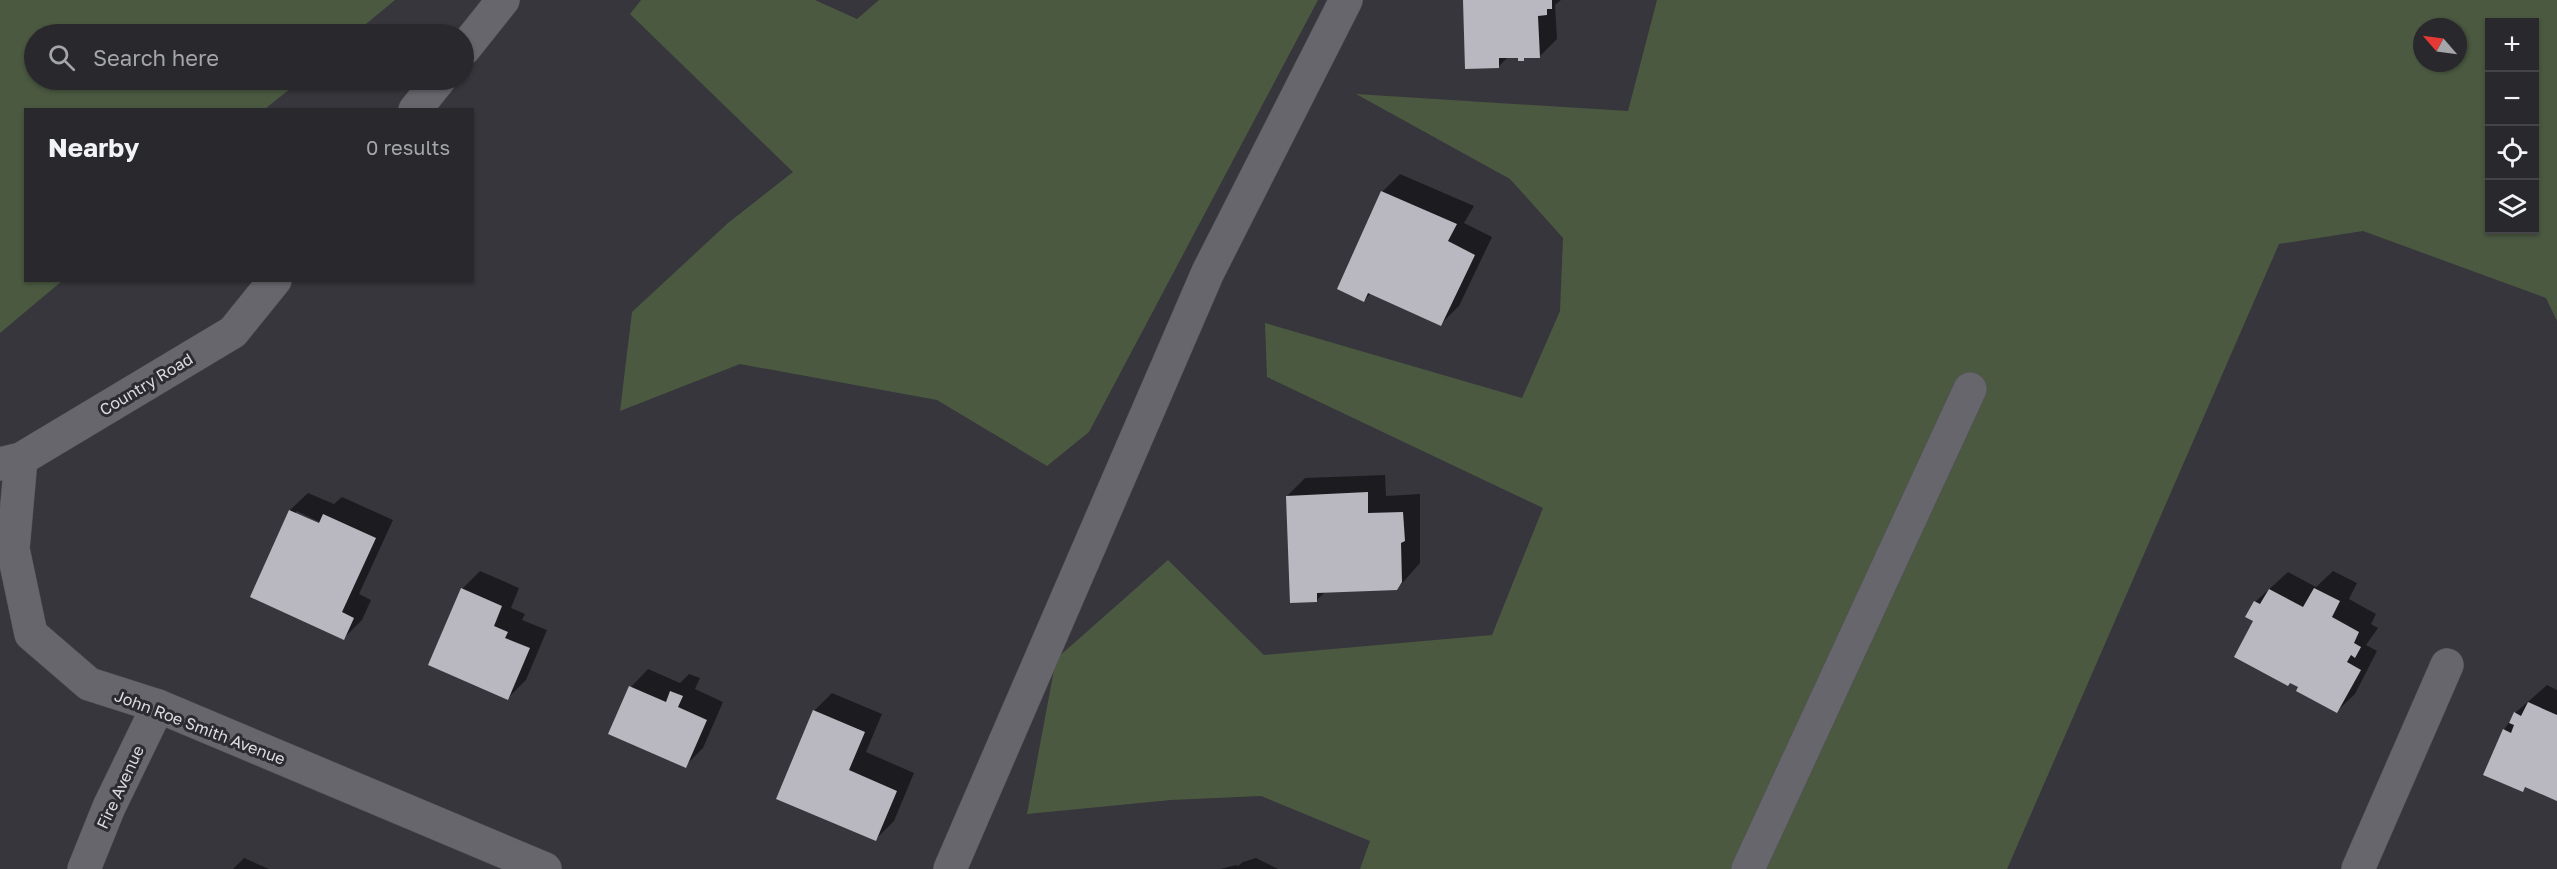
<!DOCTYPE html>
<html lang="en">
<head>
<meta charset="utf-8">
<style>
	body { margin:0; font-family:"Golos Text",sans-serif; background:#343439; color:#f1f3f6 }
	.controls { position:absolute; right:18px; top:18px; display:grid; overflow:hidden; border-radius:0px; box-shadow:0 2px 4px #0004 }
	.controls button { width:54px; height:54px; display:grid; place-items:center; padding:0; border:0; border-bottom:2px solid #444449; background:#28282d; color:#f1f3f6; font:30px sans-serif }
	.compass { position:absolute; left:2413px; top:18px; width:54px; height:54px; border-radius:50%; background:#28282d; box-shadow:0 2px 4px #0004; rotate:298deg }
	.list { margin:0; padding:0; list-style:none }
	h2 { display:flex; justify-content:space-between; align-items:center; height:78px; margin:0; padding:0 24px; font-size:26px }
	h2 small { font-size:20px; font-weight:400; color:#a5a6aa }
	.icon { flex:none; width:33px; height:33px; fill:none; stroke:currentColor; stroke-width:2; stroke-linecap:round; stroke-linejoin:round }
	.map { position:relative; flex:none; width:2557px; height:869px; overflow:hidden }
	.search { position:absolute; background:#28282d; box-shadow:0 2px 4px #0004; left:24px; top:24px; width:450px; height:66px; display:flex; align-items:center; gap:15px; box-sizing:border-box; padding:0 21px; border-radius:33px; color:#a5a6aa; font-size:22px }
	.panel { position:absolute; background:#28282d; box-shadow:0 2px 4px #0004; left:24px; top:108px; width:450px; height:174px; border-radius:0px }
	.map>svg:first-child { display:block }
</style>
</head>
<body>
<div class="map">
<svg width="2557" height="869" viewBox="0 0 2557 869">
	<rect width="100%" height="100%" fill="#36363c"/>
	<!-- green -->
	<g fill="#4b5941" fill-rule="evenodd">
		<polygon points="0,0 395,0 354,34 34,34 34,80 301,80 265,109 26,110 26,280 62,281 0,333"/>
		<polygon points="641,0 815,0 857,19 879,0 1318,0 1089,432 1047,466 937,400 740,364 620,411 632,312 728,223 793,172 630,14"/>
		<path d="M1657,0H2557V321L2546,298L2363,231L2279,244L2007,869H1360L1370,841L1261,796L1171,800L1027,814L1056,659L1168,560L1264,655L1492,635L1543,508L1267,377L1265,323L1522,398L1560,311L1563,238L1510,179L1356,94L1628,111ZM2490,22H2534V230H2490ZM2422,27H2458V63H2422Z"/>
	</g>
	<!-- shadow -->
	<g fill="#0007" fill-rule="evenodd">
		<polygon points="1465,0 1561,0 1555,5 1557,39 1539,57 1526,57 1523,59 1519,56 1508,57 1498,67"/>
		<polygon points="1400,174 1474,206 1464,223 1492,237 1459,306 1441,324 1371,293 1364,301 1382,192"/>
		<polygon points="1385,475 1386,496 1420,494 1420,563 1397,589 1325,592 1317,600 1287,496 1305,478"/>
		<path d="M308,493L334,504L342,497L393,520L359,594L371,600L362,620L344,638L252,596L290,510ZM296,511L326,525L325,527L296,514Z"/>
		<polygon points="480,571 519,588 511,608 525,614 522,620 547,630 526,680 508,698 462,589"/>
		<polygon points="2333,571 2357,583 2349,599 2376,614 2371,624 2378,628 2366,645 2377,651 2355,694 2337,711 2300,686 2255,621 2255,602 2288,572 2316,587"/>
		<polygon points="648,669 680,683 689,674 700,678 695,689 723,702 703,748 685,766 631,687"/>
		<polygon points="2547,685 2557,690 2557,799 2526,786 2522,790 2504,730 2515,713"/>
		<polygon points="832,693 882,714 866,752 914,773 894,821 876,839 814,711"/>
		<polygon points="244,858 269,869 233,869"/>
		<polygon points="1256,858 1278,869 1220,869 1236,865 1238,866 1243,862"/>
	</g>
	<!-- building -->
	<g fill="#b9b8c0">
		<polygon points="1463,0 1552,0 1552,9 1547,9 1547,15 1538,16 1540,58 1524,58 1524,61 1518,61 1518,58 1499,58 1499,68 1465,69"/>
		<polygon points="1381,191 1457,224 1448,241 1475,255 1441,326 1368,293 1364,302 1337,289"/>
		<polygon points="1368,492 1368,513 1403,512 1405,541 1401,543 1402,582 1397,590 1317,593 1317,602 1290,603 1286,496"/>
		<polygon points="289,510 319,523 323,514 376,538 342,612 354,618 344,640 250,597"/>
		<polygon points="461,588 502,606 494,626 508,632 505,638 530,648 508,700 428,665"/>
		<polygon points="2314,588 2340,601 2332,617 2359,632 2354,643 2361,647 2355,658 2351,655 2347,662 2361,670 2337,713 2296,691 2298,687 2290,683 2288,686 2234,657 2253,621 2245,617 2254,601 2260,604 2269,589 2303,607"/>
		<polygon points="629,686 666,702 670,691 683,696 678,707 707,720 686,768 608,734"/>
		<polygon points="2528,702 2557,715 2557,801 2525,787 2523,792 2483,775 2503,729 2511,733 2514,725 2509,723 2514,712 2521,716"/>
		<polygon points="813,710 865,732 849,770 897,791 876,841 776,799"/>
	</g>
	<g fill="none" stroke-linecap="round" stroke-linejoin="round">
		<!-- street casing -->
		<g stroke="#535258" stroke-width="34">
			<g id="street">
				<polyline points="464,49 503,0"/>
				<polyline points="415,110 439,80"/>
				<polyline points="21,459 13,549 31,634 89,684 158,706 545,869"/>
				<polyline points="0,464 21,459 233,332 275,280"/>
				<polyline points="84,869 109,807 158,706"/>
				<polyline points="950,869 1208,272 1346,0"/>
				<polyline points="1748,869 1970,389"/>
				<polyline points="2358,869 2447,665"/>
			</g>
		</g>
		<!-- street -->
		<use href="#street" stroke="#67666d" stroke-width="33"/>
	</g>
	<g text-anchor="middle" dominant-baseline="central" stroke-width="6" stroke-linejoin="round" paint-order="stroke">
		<!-- street labels -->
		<g font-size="16" fill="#dcdce0" stroke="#2c2b31">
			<text transform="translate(146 384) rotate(-31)">Country Road</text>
			<text transform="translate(200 727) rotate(21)">John Roe Smith Avenue</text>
			<text transform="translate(120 787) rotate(-65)">Fire Avenue</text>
		</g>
	</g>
</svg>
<div class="controls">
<button>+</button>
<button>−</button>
<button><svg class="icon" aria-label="locate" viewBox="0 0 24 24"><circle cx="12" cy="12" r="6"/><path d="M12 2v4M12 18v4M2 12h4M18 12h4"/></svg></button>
<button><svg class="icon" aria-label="layers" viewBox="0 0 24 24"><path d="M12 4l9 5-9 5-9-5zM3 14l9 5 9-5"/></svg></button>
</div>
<svg class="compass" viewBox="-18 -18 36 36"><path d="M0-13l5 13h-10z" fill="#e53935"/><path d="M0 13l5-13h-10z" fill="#a5a6aa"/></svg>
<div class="search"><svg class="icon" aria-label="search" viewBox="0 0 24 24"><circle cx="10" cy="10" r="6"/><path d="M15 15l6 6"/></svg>Search here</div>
<section class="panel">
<h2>Nearby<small>0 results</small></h2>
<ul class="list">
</ul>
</section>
</div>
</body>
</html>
